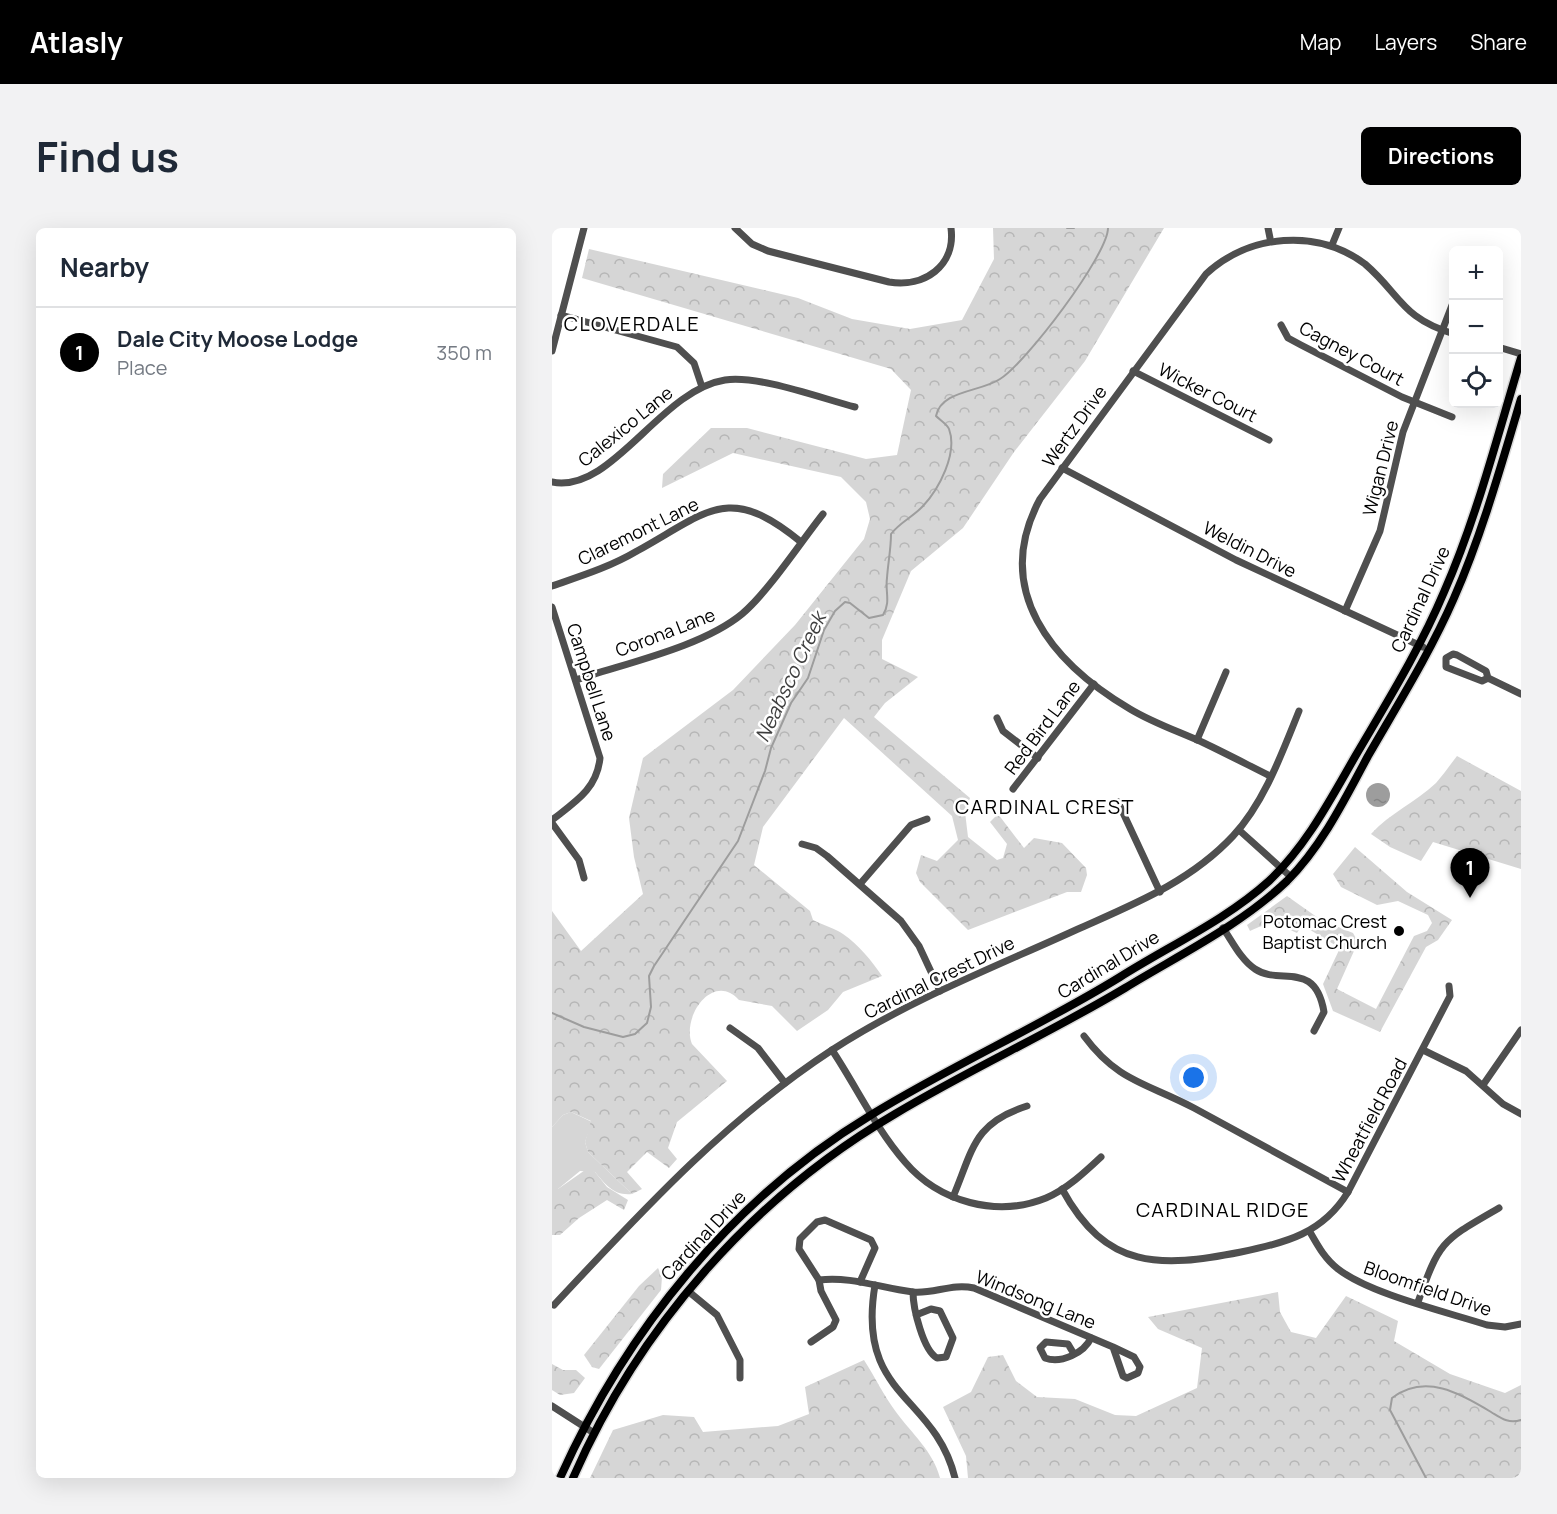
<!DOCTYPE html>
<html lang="en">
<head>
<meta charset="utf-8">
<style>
	body { margin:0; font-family:Manrope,sans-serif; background:#f2f2f3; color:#1f2937 }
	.controls { position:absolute; right:18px; top:18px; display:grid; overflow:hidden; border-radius:9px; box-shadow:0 6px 24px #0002 }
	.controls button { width:54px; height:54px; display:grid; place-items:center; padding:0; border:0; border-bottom:2px solid #e0e1e3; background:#fff; color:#1f2937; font:30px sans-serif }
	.you { position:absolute; left:642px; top:850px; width:21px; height:21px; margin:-15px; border:4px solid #fff; border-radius:50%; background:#1a73e8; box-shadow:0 0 0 9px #1a73e833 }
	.badge { display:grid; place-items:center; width:39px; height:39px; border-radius:50%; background:#000; color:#fff; font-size:20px; font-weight:700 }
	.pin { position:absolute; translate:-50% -50px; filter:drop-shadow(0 2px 3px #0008) }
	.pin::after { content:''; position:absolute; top:32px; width:21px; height:18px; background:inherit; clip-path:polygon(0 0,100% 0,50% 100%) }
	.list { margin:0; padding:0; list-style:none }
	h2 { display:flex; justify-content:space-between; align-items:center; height:78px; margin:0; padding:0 24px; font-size:26px }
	h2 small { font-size:20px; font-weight:400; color:#747a83 }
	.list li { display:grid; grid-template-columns:39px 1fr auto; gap:18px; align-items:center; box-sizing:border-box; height:90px; padding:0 24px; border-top:2px solid #e0e1e3 }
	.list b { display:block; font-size:22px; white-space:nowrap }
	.list p { margin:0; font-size:20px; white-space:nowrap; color:#747a83 }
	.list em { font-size:20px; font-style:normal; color:#747a83 }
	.icon { flex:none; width:33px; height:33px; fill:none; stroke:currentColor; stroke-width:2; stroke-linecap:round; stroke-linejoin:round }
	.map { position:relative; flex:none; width:969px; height:1250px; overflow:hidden; border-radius:9px }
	header { display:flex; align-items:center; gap:36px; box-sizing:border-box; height:84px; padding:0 30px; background:#000; color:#fff }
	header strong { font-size:28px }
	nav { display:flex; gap:33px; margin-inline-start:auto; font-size:21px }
	.intro { display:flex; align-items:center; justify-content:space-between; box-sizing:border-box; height:144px; padding:0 36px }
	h1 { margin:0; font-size:42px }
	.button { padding:15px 27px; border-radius:9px; background:#000; color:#fff; font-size:21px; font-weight:700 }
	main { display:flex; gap:36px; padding:0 36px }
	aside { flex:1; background:#fff; border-radius:9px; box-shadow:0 6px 24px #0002 }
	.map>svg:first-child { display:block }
</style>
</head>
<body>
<header>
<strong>Atlasly</strong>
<nav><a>Map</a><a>Layers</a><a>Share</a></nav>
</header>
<div class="intro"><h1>Find us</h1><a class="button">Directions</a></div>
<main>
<aside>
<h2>Nearby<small></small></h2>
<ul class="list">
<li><span class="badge">1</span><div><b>Dale City Moose Lodge</b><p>Place</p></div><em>350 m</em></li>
</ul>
</aside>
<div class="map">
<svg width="969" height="1250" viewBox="0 0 969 1250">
	<defs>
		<pattern id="forest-crowns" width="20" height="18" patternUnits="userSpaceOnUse" patternTransform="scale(1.5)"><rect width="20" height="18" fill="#d6d6d6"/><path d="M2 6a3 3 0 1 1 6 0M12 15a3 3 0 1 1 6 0" fill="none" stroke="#b6b6b6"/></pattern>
		<pattern id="water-ripples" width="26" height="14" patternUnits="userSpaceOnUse" patternTransform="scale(1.5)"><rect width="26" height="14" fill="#9d9d9d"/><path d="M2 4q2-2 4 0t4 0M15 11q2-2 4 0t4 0" fill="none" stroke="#858585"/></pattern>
	</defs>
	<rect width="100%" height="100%" fill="#fff"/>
	<!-- green -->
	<path fill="#d6d6d6" d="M19,884L40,894L33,914L36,924L80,966C62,968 54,957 43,944L28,943L6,961H0V899L11,887Z"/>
	<!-- forest -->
	<g fill="url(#forest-crowns)">
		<path d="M441,0H612L533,133L462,224L411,300L359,343L330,412V431L366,449L333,475L322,489L418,570L413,584L416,609L445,632L451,630L455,616L438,594L446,586L472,620L482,610L510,615L534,640L535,647L529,664H515L416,702L368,654L364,645L369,627L385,633L406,612L400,588L292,490L211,599L202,637L258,683L261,692C270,697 285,701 291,706C307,717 319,732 330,748L291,764L276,782L245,803L220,778L187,772C161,743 129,789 140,816L175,853L125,894L116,920L125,931L117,940L95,924L75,944L90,961L80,966L36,924L33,914L39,893L19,884L11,887L0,899V683L29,723L91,666L82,629L77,590L91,530L181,462L243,397L312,311L318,291L314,274L289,249L181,225L110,260L111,246L159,200H195L314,231L345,227L359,162L339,141L30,50L37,21L246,70L300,91L358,101L410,92L442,31Z"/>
		<path d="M905,528L969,563V641L881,614L869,633L838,619L819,606C838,585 864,574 884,555C891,547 898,537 905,528Z"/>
		<path d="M803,619L855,664L900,692L886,712L874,719L828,804L781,783L771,756L788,720L750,697L745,705C726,696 718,693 698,703L695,697L735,668L769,692L801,705L806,714L785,761L824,781L862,708L875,703L880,695L876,687L846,673L825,677L789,659L781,646Z"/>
		<polygon points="36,940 43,944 55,959 76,972 72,982 55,972 27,990 8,1007 0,1007 0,961 6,961"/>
		<polygon points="106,1040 110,1049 109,1062 47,1141 40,1139 32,1127 87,1058"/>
		<polygon points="726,1064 728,1084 739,1104 764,1110 794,1068 846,1093 842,1113 898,1146 953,1165 969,1157 969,1250 416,1250 414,1228 391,1179 419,1164 436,1129 451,1127 464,1153 485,1169 523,1171 563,1187 584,1188 645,1160 650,1120 606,1101 596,1089"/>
		<path d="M312,1132C323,1149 332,1168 344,1184C360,1206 381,1223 388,1250H38L61,1202L111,1187L142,1189L151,1204L226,1198L257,1186L253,1159Z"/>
		<polygon points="0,1136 11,1142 24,1142 33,1150 22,1165 8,1167 0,1162"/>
	</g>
	<!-- water -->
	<circle fill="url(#water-ripples)" cx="826" cy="567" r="12"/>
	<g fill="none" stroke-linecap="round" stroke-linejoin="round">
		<!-- stream -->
		<g stroke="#9d9d9d" stroke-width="2">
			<polyline points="515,0 522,0"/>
			<path d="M0,785L32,799L71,809L83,806L95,795L99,779L97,748L102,738L186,613L213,543L219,520L239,475L256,450L272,402L283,383L293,374L298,375L317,390L331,387C339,374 333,364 335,350C336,335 339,321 339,306C348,294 361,289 371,278C387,261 406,225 397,201C395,196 388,192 384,188C389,162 429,164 448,151C473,136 556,27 556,0"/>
			<path d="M874,1250L838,1182L840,1170C873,1145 908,1165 939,1184C949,1190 956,1196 969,1192"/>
		</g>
		<!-- major casing -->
		<g stroke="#dbdbdb" stroke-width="11">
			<g id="major">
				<path d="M8,1250C74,1103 180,971 319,887C400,837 487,799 568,749C617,718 674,692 717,653C755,617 778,572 804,527C835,474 868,421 892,364C925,289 945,209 969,130"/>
				<path d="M21,1250C87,1099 201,969 343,886C418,841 498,805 573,760C627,727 689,697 735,653C770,618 793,571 816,528C846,476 878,425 902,370C930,306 949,238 969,171"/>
			</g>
		</g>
		<!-- minor -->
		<g stroke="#4f4f4f" stroke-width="7">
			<path d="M183,0L200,16L216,23L337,54C372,60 404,38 399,0"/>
			<polyline points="716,0 718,10"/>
			<polyline points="780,17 787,0"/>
			<polyline points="9,87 125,119 142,135 150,159"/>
			<polyline points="729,97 736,110 749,117 850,169 900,189"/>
			<polyline points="946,119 969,126"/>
			<polyline points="0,123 32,0"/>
			<polyline points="581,143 717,212"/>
			<polyline points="510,240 684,332 871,419"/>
			<path d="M0,254C60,266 108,162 173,152C207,147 268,170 303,179"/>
			<path d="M0,358C29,348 58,339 85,323C156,284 176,254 249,314"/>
			<path d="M0,379L48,530C45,561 23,574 0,592"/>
			<polyline points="793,383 828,303 851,204 902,72"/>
			<polyline points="936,450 930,453 899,441 894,439 894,430 901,426 905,427 934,443 936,450 969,466"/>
			<path d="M24,452C74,435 150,419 190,386C216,364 248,315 271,286"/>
			<polyline points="445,490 451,503 486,530"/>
			<polyline points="645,512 674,444"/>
			<path d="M718,548C696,537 675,526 652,515C628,504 601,495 578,481C500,435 439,362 488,271L654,46C697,6 765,0 813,36C849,67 849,90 902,106"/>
			<polyline points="461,561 542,456"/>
			<polyline points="566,574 608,664"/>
			<polyline points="0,595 27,632 32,650"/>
			<polyline points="687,602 739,649"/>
			<polyline points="250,616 264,620 275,628 349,693 367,718 388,763"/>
			<polyline points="308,656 359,597 375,591"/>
			<path d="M671,700C680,713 689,732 703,741C728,758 763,731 772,784L762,803"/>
			<polyline points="178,800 206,820 233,855"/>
			<path d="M532,808C566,854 595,855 642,880C693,908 745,936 796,964"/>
			<path d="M280,822C304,858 324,901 353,934C387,974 445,990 494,970C515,961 533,944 549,929"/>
			<polyline points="871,822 914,843 951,876 969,886"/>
			<polyline points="931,857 969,802"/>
			<path d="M510,961C554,1042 608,1040 689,1024C734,1015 771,1005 796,964L898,768L897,758"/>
			<path d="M401,969C421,922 421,895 475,878"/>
			<path d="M758,1004C766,1018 773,1031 786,1041C818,1066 895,1084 935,1097L953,1099L969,1096"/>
			<path d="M267,1052C299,1048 328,1060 361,1064C382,1066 400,1055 422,1060L561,1119L571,1148L575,1150L586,1145L588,1139L582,1129L561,1119"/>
			<path d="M323,1057C304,1170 382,1165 403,1250"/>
			<polyline points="136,1063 165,1087 188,1132 188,1150"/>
			<path d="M361,1064C361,1080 371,1122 385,1130L394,1129L401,1110L388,1083L379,1081L364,1087"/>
			<path d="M866,1074C888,1012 890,1013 947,980"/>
			<path d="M2,1077C89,984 173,892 280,822C357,772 443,739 526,701C582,676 638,654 681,608C712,575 730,525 747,483"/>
			<polyline points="259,1114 281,1099 284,1092 269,1063 267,1052 247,1021 248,1011 265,994 273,992 319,1012 323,1020 308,1054"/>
			<path d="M522,1126L516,1116L494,1114L488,1120L493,1130C509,1136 532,1125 539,1110"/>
			<polyline points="0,1178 42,1205"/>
		</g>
		<!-- major -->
		<use href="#major" stroke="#000" stroke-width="8"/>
	</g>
	<!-- markers -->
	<circle fill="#000" stroke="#fff" stroke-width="2" cx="847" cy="703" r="6"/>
	<g text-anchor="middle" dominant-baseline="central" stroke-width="5" stroke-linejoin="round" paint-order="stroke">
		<!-- street labels -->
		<g font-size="18" fill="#000" stroke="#fff">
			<text transform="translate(800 125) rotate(28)">Cagney Court</text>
			<text transform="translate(656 164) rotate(27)">Wicker Court</text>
			<text transform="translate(73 198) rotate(-39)">Calexico Lane</text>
			<text transform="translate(522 198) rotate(-54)">Wertz Drive</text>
			<text transform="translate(828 240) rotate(-76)">Wigan Drive</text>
			<text transform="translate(86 303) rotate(-26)">Claremont Lane</text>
			<text transform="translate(698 321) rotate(27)">Weldin Drive</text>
			<text transform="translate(868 371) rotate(-65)">Cardinal Drive</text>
			<text transform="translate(113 404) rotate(-21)">Corona Lane</text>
			<text transform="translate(40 454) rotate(72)">Campbell Lane</text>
			<text transform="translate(490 499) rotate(-53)">Red Bird Lane</text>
			<text transform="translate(556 736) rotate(-31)">Cardinal Drive</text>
			<text transform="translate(387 749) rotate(-26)">Cardinal Crest Drive</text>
			<text transform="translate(817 892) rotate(-62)">Wheatfield Road</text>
			<text transform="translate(151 1007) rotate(-47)">Cardinal Drive</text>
			<text transform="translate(876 1060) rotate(19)">Bloomfield Drive</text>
			<text transform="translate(484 1071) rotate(22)">Windsong Lane</text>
		</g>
		<!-- poi labels -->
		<g font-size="18" fill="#000" stroke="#fff" text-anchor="end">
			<text x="835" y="693">Potomac Crest<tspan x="835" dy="21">Baptist Church</tspan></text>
		</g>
		<!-- neighbourhood labels -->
		<g font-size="20" letter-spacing="1.5" fill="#000" stroke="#fff">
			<text x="80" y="95">CLOVERDALE</text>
			<text x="493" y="578">CARDINAL CREST</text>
			<text x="671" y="981">CARDINAL RIDGE</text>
		</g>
		<!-- water labels -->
		<g font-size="20" font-style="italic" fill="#3e3e3e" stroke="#fff">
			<text transform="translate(238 449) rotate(-65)">Neabsco Creek</text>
		</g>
	</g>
</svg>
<div class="controls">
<button>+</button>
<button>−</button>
<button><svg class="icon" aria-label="locate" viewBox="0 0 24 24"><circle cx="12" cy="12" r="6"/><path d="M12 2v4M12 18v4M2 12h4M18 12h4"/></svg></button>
</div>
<div class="you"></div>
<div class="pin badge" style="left:918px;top:670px">1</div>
</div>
</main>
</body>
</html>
